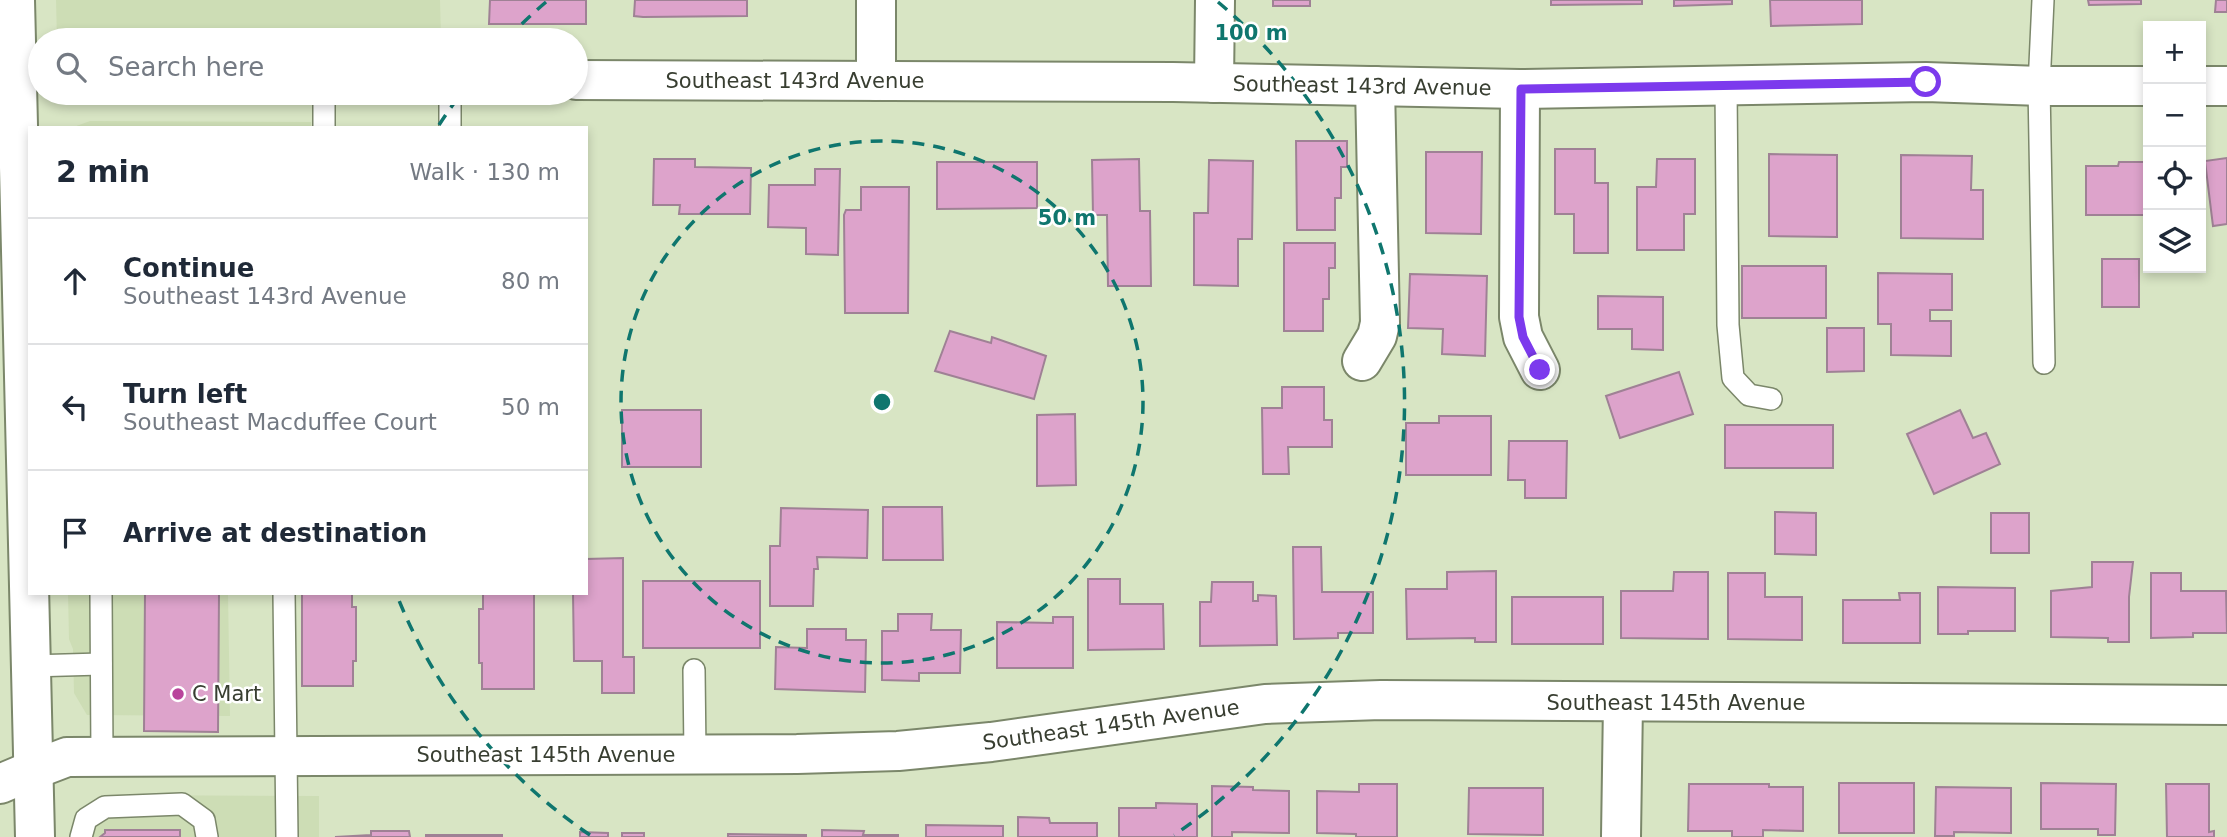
<!DOCTYPE html>
<html lang="en">
<head>
<meta charset="utf-8">
<style>
	body { margin:0; font-family:"DejaVu Sans",sans-serif; background:#f2f2f3; color:#1f2937 }
	.controls { position:absolute; right:21px; top:21px; display:grid; overflow:hidden; border-radius:0px; box-shadow:0 4px 10px #0003 }
	.controls button { width:63px; height:63px; display:grid; place-items:center; padding:0; border:0; border-bottom:2px solid #e0e1e3; background:#fff; color:#1f2937; font:35px sans-serif }
	.stop { position:absolute; width:21px; height:21px; margin:-16px; border:5px solid #7c3aed; border-radius:50%; background:#fff }
	.stop.end { background:#7c3aed; border-color:#fff; box-shadow:0 2px 7px #0008 }
	.list { margin:0; padding:0; list-style:none }
	h2 { display:flex; justify-content:space-between; align-items:center; height:91px; margin:0; padding:0 28px; font-size:30px }
	h2 small { font-size:23px; font-weight:400; color:#747a83 }
	.list li { display:grid; grid-template-columns:46px 1fr auto; gap:21px; align-items:center; box-sizing:border-box; height:126px; padding:0 28px; border-top:2px solid #e0e1e3 }
	.list b { display:block; font-size:26px; white-space:nowrap }
	.list p { margin:0; font-size:23px; white-space:nowrap; color:#747a83 }
	.list em { font-size:23px; font-style:normal; color:#747a83 }
	.icon { flex:none; width:38px; height:38px; fill:none; stroke:currentColor; stroke-width:2; stroke-linecap:round; stroke-linejoin:round }
	.map { position:relative; flex:none; width:2227px; height:837px; overflow:hidden }
	.search { position:absolute; background:#fff; box-shadow:0 4px 10px #0003; left:28px; top:28px; width:560px; height:77px; display:flex; align-items:center; gap:18px; box-sizing:border-box; padding:0 24px; border-radius:38px; color:#747a83; font-size:26px }
	.panel { position:absolute; background:#fff; box-shadow:0 4px 10px #0003; left:28px; top:126px; width:560px; height:469px; border-radius:0px }
	.map>svg:first-child { display:block }
</style>
</head>
<body>
<div class="map">
<svg width="2227" height="837" viewBox="0 0 2227 837">
	<rect width="100%" height="100%" fill="#d8e5c4"/>
	<!-- built -->
	<g fill="#cdddb5">
		<polygon points="56,0 440,0 441,40 57,40"/>
		<polygon points="90,121 311,122 311,128 71,128"/>
		<polygon points="68,593 228,593 230,716 87,715 74,693 73,649 69,639"/>
		<polygon points="106,795 319,796 319,837 73,837 73,832"/>
	</g>
	<!-- building -->
	<g fill="#dda3cb" stroke="#9f8195" stroke-width="2">
		<polygon points="490,0 586,0 586,24 489,24"/>
		<polygon points="635,0 747,0 747,16 643,17 634,16"/>
		<rect x="1273" y="0" width="37" height="6"/>
		<polygon points="1551,0 1642,0 1642,4 1551,5"/>
		<polygon points="1674,0 1732,0 1732,4 1674,6"/>
		<polygon points="1770,0 1862,0 1862,24 1771,26"/>
		<polygon points="2088,0 2141,0 2141,4 2089,5"/>
		<polygon points="2216,0 2227,0 2227,12 2215,12"/>
		<polygon points="1296,141 1347,141 1347,167 1341,167 1341,198 1335,198 1335,230 1297,230"/>
		<polygon points="1555,149 1595,149 1595,183 1608,183 1608,253 1574,253 1574,214 1555,214"/>
		<polygon points="1426,152 1482,152 1481,234 1426,233"/>
		<polygon points="1769,154 1837,155 1837,237 1769,236"/>
		<polygon points="1901,155 1972,156 1971,190 1983,190 1983,239 1901,238"/>
		<polygon points="2227,158 2227,224 2213,226 2205,161"/>
		<polygon points="654,159 695,159 695,167 751,168 750,214 679,214 680,205 653,205"/>
		<polygon points="1139,159 1140,211 1150,211 1151,286 1108,286 1107,215 1093,215 1092,160"/>
		<polygon points="1657,159 1695,159 1695,214 1684,214 1684,250 1637,250 1637,187 1656,187"/>
		<polygon points="1209,160 1253,161 1252,239 1238,239 1238,286 1194,285 1194,213 1208,213"/>
		<polygon points="937,162 1037,162 1037,208 937,209"/>
		<polygon points="2119,162 2148,162 2148,215 2086,215 2086,166 2118,166"/>
		<polygon points="815,169 840,169 838,255 806,254 806,228 768,227 769,185 815,185"/>
		<polygon points="861,187 909,187 908,313 845,313 844,215 846,210 861,210"/>
		<polygon points="1284,243 1335,243 1335,268 1329,268 1329,299 1323,299 1323,331 1284,331"/>
		<rect x="2102" y="259" width="37" height="48"/>
		<rect x="1742" y="266" width="84" height="52"/>
		<polygon points="1878,273 1952,274 1952,310 1930,310 1930,321 1951,321 1951,356 1891,355 1891,324 1878,324"/>
		<polygon points="1410,274 1487,276 1485,356 1442,354 1443,329 1408,328"/>
		<polygon points="1598,296 1663,297 1663,350 1632,349 1632,329 1598,329"/>
		<polygon points="1827,328 1864,328 1864,371 1827,372"/>
		<polygon points="950,331 991,343 992,337 1046,356 1034,399 935,371"/>
		<polygon points="1679,372 1693,414 1620,438 1606,396"/>
		<polygon points="1282,387 1324,387 1324,420 1332,420 1332,447 1288,447 1289,474 1263,474 1262,408 1282,408"/>
		<rect x="622" y="410" width="79" height="57"/>
		<polygon points="1960,410 1973,438 1986,433 2000,464 1934,494 1907,434"/>
		<polygon points="1075,414 1076,485 1037,486 1037,415"/>
		<polygon points="1439,416 1491,416 1491,475 1406,475 1406,423 1439,423"/>
		<rect x="1725" y="425" width="108" height="43"/>
		<polygon points="1509,441 1567,441 1566,498 1525,498 1525,480 1508,480"/>
		<polygon points="883,507 942,507 943,560 883,560"/>
		<polygon points="781,508 868,510 867,558 817,557 818,569 814,569 813,606 770,606 770,546 780,546"/>
		<polygon points="1775,512 1816,513 1816,555 1775,554"/>
		<rect x="1991" y="513" width="38" height="40"/>
		<polygon points="1293,547 1321,547 1322,592 1373,592 1373,633 1338,633 1338,638 1294,639"/>
		<polygon points="623,558 623,657 634,657 634,693 602,693 602,661 574,661 573,593 586,593 586,559"/>
		<polygon points="2092,562 2133,562 2129,597 2129,642 2108,642 2108,638 2051,637 2051,591 2092,587"/>
		<polygon points="1496,571 1496,642 1475,642 1475,638 1407,639 1406,589 1447,589 1447,572"/>
		<polygon points="1674,572 1708,572 1708,639 1621,638 1621,591 1673,591"/>
		<polygon points="1728,573 1765,573 1765,597 1802,597 1802,640 1728,639"/>
		<polygon points="2151,573 2181,573 2181,591 2226,591 2227,633 2193,633 2193,637 2151,638"/>
		<polygon points="1088,579 1120,579 1120,604 1163,604 1164,649 1088,650"/>
		<rect x="643" y="581" width="117" height="67"/>
		<polygon points="1212,582 1253,582 1253,601 1258,601 1258,595 1276,596 1277,645 1200,646 1200,602 1211,602"/>
		<polygon points="1938,587 2015,588 2015,631 1968,631 1968,634 1938,634"/>
		<polygon points="145,593 219,593 218,732 144,731"/>
		<polygon points="302,593 352,593 352,607 356,607 356,661 353,661 353,686 302,686"/>
		<polygon points="483,593 534,593 534,689 482,689 482,663 479,663 479,609 483,609"/>
		<polygon points="1899,593 1920,593 1920,643 1843,643 1843,600 1900,600"/>
		<rect x="1512" y="597" width="91" height="47"/>
		<polygon points="898,614 932,614 931,630 961,630 960,673 919,673 919,681 882,680 882,631 898,631"/>
		<polygon points="1053,617 1073,617 1073,668 997,668 997,622 1053,623"/>
		<polygon points="807,629 846,629 846,640 866,640 865,692 775,689 776,647 807,648"/>
		<rect x="1839" y="783" width="75" height="50"/>
		<polygon points="2041,783 2116,784 2115,835 2098,835 2098,829 2041,829"/>
		<polygon points="1359,784 1397,784 1397,837 1356,837 1356,834 1317,833 1317,791 1359,792"/>
		<polygon points="1689,784 1769,784 1769,787 1803,787 1803,831 1763,830 1763,837 1732,837 1732,831 1688,831"/>
		<polygon points="2166,784 2209,784 2209,832 2214,831 2214,837 2167,837"/>
		<polygon points="1212,786 1253,787 1253,790 1289,791 1289,833 1232,832 1232,837 1212,837"/>
		<polygon points="1936,787 2011,788 2011,833 1954,832 1954,836 1935,836"/>
		<polygon points="1469,788 1543,788 1543,835 1468,834"/>
		<polygon points="1156,803 1197,804 1197,837 1119,837 1119,808 1156,808"/>
		<polygon points="1018,817 1049,818 1050,823 1097,823 1097,837 1018,837"/>
		<polygon points="926,825 1003,826 1003,837 926,837"/>
		<polygon points="105,830 180,830 180,837 100,837 105,833"/>
		<polygon points="822,830 864,831 863,835 898,835 898,837 822,837"/>
		<polygon points="371,831 409,831 410,837 335,837 371,835"/>
		<polygon points="580,832 608,833 608,837 580,837"/>
		<rect x="622" y="833" width="22" height="4"/>
		<polygon points="728,834 806,835 806,837 728,837"/>
		<rect x="426" y="835" width="76" height="2"/>
	</g>
	<g fill="none" stroke-linecap="round" stroke-linejoin="round">
		<!-- lane casing -->
		<g stroke="#7b876a" stroke-width="24">
			<g id="lane">
				<polyline points="2043,0 2039,86 2044,363"/>
				<polyline points="1726,86 1728,325 1733,378 1749,395 1771,399"/>
				<polyline points="324,93 324,128"/>
				<polyline points="450,93 450,128"/>
				<polyline points="101,593 102,757"/>
				<polyline points="284,593 287,837"/>
				<polyline points="30,666 101,664"/>
				<polyline points="694,670 695,754"/>
				<polyline points="81,837 86,819 105,807 182,804 204,820 207,837"/>
			</g>
		</g>
		<!-- street casing -->
		<g stroke="#7b876a" stroke-width="42">
			<g id="street">
				<polyline points="876,0 876,81"/>
				<polyline points="576,80 1173,82 1520,89 1926,82 2039,86 2148,86"/>
				<polyline points="1214,83 1215,0"/>
				<polyline points="2201,86 2227,86"/>
				<polyline points="1520,89 1519,317 1523,337 1540,370"/>
				<polyline points="1362,361 1377,336 1380,323 1375,86"/>
				<polyline points="33,770 67,757 797,754 898,751 991,742 1265,704 1381,700 2227,705"/>
				<polyline points="1621,837 1623,703"/>
			</g>
		</g>
		<!-- secondary casing -->
		<g stroke="#7b876a" stroke-width="42">
			<polyline id="secondary" points="0,784 33,770"/>
		</g>
		<!-- primary casing -->
		<g stroke="#7b876a" stroke-width="42">
			<polyline id="primary" points="15,0 35,837"/>
		</g>
		<!-- lane -->
		<use href="#lane" stroke="#fff" stroke-width="21"/>
		<!-- street -->
		<use href="#street" stroke="#fff" stroke-width="38"/>
		<!-- secondary -->
		<use href="#secondary" stroke="#fff" stroke-width="38"/>
		<!-- primary -->
		<use href="#primary" stroke="#fff" stroke-width="38"/>
	</g>
	<g fill="none" stroke-linecap="round" stroke-linejoin="round">
		<!-- route -->
		<polyline stroke="#7c3aed" stroke-width="9" points="1540,370 1523,337 1519,317 1521,89 1926,82"/>
	</g>
	<!-- distance rings -->
	<g fill="none" stroke="#0f766e" stroke-width="3.5" stroke-dasharray="12 9">
		<circle cx="882" cy="402" r="261"/>
		<path d="M590 835A522 522 0 0 1 396 593M439 125A522 522 0 0 1 460 95M507 39A522 522 0 0 1 546 2M1218 2A522 522 0 0 1 1174 835"/>
	</g>
	<!-- markers -->
	<circle fill="#b9449c" stroke="#fff" stroke-width="2.5" cx="178" cy="694" r="7"/>
	<g text-anchor="middle" dominant-baseline="central" stroke-width="5" stroke-linejoin="round" paint-order="stroke">
		<!-- street labels -->
		<g font-size="21" fill="#383e31" stroke="#fff">
			<text x="795" y="81">Southeast 143rd Avenue</text>
			<text transform="translate(1362 86) rotate(1)">Southeast 143rd Avenue</text>
			<text x="1676" y="703">Southeast 145th Avenue</text>
			<text transform="translate(1111 725) rotate(-8)">Southeast 145th Avenue</text>
			<text x="546" y="755">Southeast 145th Avenue</text>
		</g>
		<!-- poi labels -->
		<g font-size="21" fill="#383e31" stroke="#fff" text-anchor="start">
			<text x="192" y="694">C Mart</text>
		</g>
	</g>
	<circle cx="882" cy="402" r="10" fill="#0f766e" stroke="#fff" stroke-width="3.5"/>
	<g font-size="21" text-anchor="middle" font-weight="bold" fill="#0f766e" stroke="#fff" stroke-width="5" stroke-linejoin="round" paint-order="stroke">
		<text x="1251" y="40">100 m</text>
		<text x="1067" y="225">50 m</text>
	</g>
</svg>
<div class="controls">
<button>+</button>
<button>−</button>
<button><svg class="icon" aria-label="locate" viewBox="0 0 24 24"><circle cx="12" cy="12" r="6"/><path d="M12 2v4M12 18v4M2 12h4M18 12h4"/></svg></button>
<button><svg class="icon" aria-label="layers" viewBox="0 0 24 24"><path d="M12 4l9 5-9 5-9-5zM3 14l9 5 9-5"/></svg></button>
</div>
<div class="stop" style="left:1926px;top:82px"></div>
<div class="stop end" style="left:1540px;top:370px"></div>
<div class="search"><svg class="icon" aria-label="search" viewBox="0 0 24 24"><circle cx="10" cy="10" r="6"/><path d="M15 15l6 6"/></svg>Search here</div>
<section class="panel">
<h2>2 min<small>Walk · 130 m</small></h2>
<ul class="list">
<li><svg class="icon" aria-label="ahead" viewBox="0 0 24 24"><path d="M12 20V5M6 11l6-6 6 6"/></svg><div><b>Continue</b><p>Southeast 143rd Avenue</p></div><em>80 m</em></li>
<li><svg class="icon" aria-label="left" viewBox="0 0 24 24"><path d="M17 20v-9H6M10 6l-5 5 5 5"/></svg><div><b>Turn left</b><p>Southeast Macduffee Court</p></div><em>50 m</em></li>
<li><svg class="icon" aria-label="arrive" viewBox="0 0 24 24"><path d="M6 21V4h12l-3 4 3 4H6"/></svg><div><b>Arrive at destination</b></div></li>
</ul>
</section>
</div>
</body>
</html>
